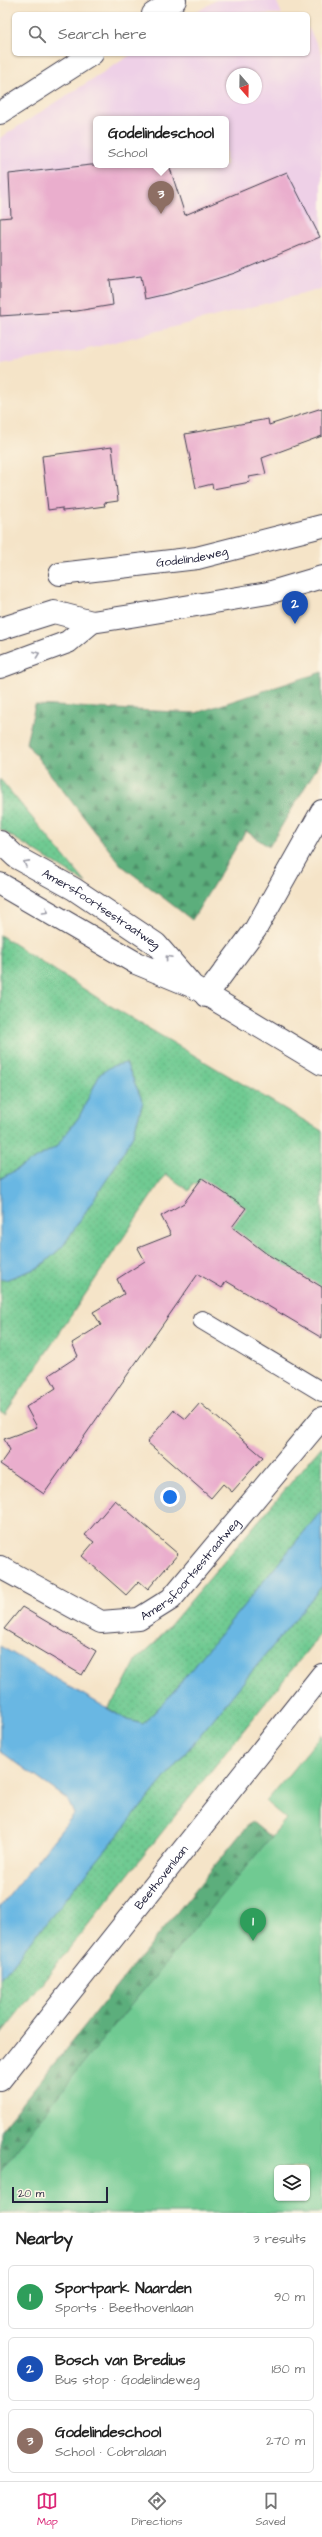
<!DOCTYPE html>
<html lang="en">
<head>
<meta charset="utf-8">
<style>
	body { margin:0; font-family:"Architects Daughter",sans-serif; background:#f2f2f2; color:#222 }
	.controls { position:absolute; right:12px; bottom:12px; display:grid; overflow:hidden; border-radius:6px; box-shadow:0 1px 3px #0004 }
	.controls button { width:36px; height:36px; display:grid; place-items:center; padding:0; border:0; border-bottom:1px solid #e0e0e0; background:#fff; color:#222; font:20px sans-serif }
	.compass { position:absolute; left:226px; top:68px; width:36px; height:36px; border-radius:50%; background:#fff; box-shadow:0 1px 3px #0004; rotate:160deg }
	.scale { position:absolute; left:12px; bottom:10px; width:96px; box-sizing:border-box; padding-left:4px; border:2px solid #22223b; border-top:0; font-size:11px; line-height:14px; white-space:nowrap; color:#22223b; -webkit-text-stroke:3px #fcf5e5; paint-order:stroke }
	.you { position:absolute; left:170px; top:1497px; width:14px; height:14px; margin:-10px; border:3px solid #fff; border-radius:50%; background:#1a73e8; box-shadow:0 0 0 6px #1a73e833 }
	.badge { display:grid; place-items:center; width:26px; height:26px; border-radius:50%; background:#db2777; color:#fff; font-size:13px; font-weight:700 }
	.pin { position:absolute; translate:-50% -33px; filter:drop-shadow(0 1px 2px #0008) }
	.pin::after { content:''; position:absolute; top:21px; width:14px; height:12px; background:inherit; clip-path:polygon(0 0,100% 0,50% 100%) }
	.popup { position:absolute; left:93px; top:116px; width:136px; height:52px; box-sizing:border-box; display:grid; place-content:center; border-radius:6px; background:#fff; filter:drop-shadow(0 1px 3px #0005); font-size:13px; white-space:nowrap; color:#767676 }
	.popup b { font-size:15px; color:#222 }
	.popup::after { content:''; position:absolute; left:50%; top:100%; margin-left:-8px; border:8px solid transparent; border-top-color:#fff }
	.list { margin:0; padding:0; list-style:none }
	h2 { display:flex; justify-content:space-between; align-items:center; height:52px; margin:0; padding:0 16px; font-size:17px }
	h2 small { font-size:13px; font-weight:400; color:#767676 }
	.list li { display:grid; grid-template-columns:26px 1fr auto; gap:12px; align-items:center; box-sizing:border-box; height:64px; margin:0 8px 8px; padding:0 8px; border:1px solid #e0e0e0; border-radius:6px }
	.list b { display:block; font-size:15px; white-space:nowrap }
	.list p { margin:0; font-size:13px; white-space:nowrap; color:#767676 }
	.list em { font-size:13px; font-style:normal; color:#767676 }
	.icon { flex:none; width:22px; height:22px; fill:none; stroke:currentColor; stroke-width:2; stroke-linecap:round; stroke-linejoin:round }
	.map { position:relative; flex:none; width:322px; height:2213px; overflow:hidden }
	.search { position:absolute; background:#fff; box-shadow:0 1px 3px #0004; left:12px; right:12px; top:12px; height:44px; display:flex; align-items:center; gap:10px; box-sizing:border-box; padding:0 14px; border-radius:6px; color:#767676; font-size:15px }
	.sheet { height:268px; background:#fff }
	nav { display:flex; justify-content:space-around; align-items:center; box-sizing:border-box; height:56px; border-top:1px solid #e0e0e0; background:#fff; font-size:11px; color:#767676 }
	nav a { display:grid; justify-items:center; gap:2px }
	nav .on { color:#db2777 }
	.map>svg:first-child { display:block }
</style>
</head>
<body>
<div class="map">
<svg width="322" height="2213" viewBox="0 0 322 2213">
	<defs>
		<pattern id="grass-dots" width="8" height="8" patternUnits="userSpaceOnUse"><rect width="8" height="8" fill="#70ca92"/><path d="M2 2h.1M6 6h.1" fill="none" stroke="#61ad7f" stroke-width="1.8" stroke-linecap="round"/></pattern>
		<pattern id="forest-firs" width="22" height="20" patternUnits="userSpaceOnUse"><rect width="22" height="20" fill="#5cae7c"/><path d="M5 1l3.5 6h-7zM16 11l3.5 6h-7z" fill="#4c8d67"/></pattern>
	</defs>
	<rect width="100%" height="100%" fill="#fcf5e5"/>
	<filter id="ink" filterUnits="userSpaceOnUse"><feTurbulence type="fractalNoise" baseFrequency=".025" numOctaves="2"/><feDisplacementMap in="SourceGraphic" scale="8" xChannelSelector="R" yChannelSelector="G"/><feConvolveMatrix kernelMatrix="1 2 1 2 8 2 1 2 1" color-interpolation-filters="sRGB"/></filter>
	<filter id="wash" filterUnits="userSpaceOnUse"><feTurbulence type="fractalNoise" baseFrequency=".012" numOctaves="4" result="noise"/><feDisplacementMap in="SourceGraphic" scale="16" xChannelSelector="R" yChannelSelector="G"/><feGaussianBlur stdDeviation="0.9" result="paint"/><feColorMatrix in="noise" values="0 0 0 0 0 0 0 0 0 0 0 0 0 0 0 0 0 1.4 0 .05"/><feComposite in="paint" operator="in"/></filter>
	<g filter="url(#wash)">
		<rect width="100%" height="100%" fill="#f5e4c8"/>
		<!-- built -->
		<g fill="#eed0e7" fill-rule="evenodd">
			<polygon points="216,0 276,0 282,14 194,14"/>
			<path d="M308,27L322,54V289L80,351L0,364V138L132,54H308ZM232,74H256V98H232ZM96,119H226V165H96Z"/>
		</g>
		<!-- grass -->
		<g fill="url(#grass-dots)" stroke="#497666">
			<polygon points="0,779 86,883 0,829"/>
			<polygon points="0,935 104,1002 322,1131 322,1290 221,1234 237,1204 193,1183 189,1191 166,1174 5,1414 0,1411 0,1279 5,1280 40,1267 63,1246 111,1173 133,1135 143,1102 126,1063 100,1074 79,1117 56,1147 0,1179"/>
			<polygon points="322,1446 322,1510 167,1699 143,1724 127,1720 108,1708 121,1690 137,1659 155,1643"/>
			<polygon points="322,1586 322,1632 0,2035 0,1979"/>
		</g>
		<!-- forest -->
		<g fill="url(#forest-firs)" stroke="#3f685c">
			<polygon points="322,672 322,759 269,847 246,831 192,920 121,865 26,743 35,705 196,713"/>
			<polygon points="251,1821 279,1844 0,2189 0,2130"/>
		</g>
		<!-- pitch -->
		<path fill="#70ca92" stroke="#497666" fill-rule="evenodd" d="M322,1734V2213H0V2172L87,2058L286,1819L266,1802ZM277,2168H307V2198H277Z"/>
		<!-- water -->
		<g fill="#69b7e3" stroke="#466c8f">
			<polygon points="126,1063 143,1102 133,1135 111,1173 63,1246 40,1267 5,1280 0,1279 0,1179 56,1147 79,1117 100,1074 112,1066"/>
			<polygon points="322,1510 322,1586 0,1979 0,1907 74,1814 67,1799 0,1751 0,1646 127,1720 143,1724 167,1699"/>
		</g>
		<g id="blocks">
			<!-- building -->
			<g fill="#eaaecd">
				<polygon points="91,165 169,165 185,215 287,172 320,237 235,273 171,293 145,299 141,276 110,280 113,305 77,311 0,316 0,218 11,217 9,174"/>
				<polygon points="322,408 322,436 262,458 266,474 249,477 250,482 213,489 212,484 196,488 185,434 268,419 269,425"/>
				<polygon points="112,447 118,501 104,503 105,506 83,509 62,511 62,508 48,510 42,456"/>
				<polygon points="202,1178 246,1208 232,1227 267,1254 322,1287 322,1338 226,1281 222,1288 198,1274 44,1494 0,1464 10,1450 4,1439 37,1427 26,1407 56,1388 49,1375 78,1356 72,1343 101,1325 93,1312 124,1294 117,1279 145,1261 138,1248 171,1235 161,1216 184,1203"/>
				<polygon points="200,1403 263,1457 232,1492 223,1484 211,1498 147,1442 174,1410 186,1419"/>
				<polygon points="115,1500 178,1554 148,1589 139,1581 126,1595 82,1556 94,1542 85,1535"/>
				<polygon points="22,1607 96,1651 82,1675 4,1629"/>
			</g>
		</g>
	</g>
	<g filter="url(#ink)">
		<use href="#blocks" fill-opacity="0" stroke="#423f50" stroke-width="1"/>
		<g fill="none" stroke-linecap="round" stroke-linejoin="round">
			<!-- lane casing -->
			<g stroke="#423f50" stroke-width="20">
				<polyline id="lane" points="202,1320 322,1392"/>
			</g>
			<!-- street casing -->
			<g stroke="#423f50" stroke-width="24">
				<g id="street">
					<polyline points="153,14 175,0"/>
					<polyline points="0,113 92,54"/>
					<path id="s1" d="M60,574L197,558L322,526"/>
					<polyline points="206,996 255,930 322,811"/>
					<path id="s2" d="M0,1567L101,1622L139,1619L171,1599L322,1418"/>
					<path id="s3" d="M0,2080L322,1675"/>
				</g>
			</g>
			<!-- secondary casing -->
			<g stroke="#423f50" stroke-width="24">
				<g id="secondary">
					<polyline points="0,629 54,612 92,622 131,616 268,593 322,577"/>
					<polyline points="0,667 68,642 92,622"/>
					<path id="s4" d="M0,842L16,857L74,889L156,944L190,983"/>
					<polyline points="0,884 136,963 194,987 322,1064"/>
				</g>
			</g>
			<!-- lane -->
			<use href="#lane" stroke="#fff" stroke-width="18"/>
			<!-- street -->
			<use href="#street" stroke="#fff" stroke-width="22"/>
			<!-- secondary -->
			<use href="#secondary" stroke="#fff" stroke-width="22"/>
		</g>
		<!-- one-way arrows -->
		<defs><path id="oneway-chevron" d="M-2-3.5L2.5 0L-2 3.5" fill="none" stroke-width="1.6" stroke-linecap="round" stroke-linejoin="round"/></defs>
		<g stroke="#9c9ca7">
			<use href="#oneway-chevron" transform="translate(37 654) rotate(-20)"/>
			<use href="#oneway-chevron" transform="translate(26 863) rotate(-151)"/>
			<use href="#oneway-chevron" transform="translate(46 911) rotate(30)"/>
			<use href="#oneway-chevron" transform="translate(168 958) rotate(-131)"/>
		</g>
	</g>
	<g text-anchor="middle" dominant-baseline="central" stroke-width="4" stroke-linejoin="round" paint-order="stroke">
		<!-- street labels -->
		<g font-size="12" fill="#22223b" stroke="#fcf5e5">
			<text stroke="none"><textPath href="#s1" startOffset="133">Godelindeweg</textPath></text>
			<text stroke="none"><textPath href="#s4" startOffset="122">Amersfoortsestraatweg</textPath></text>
			<text stroke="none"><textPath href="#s2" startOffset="225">Amersfoortsestraatweg</textPath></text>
			<text stroke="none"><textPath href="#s3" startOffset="259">Beethovenlaan</textPath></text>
		</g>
	</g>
</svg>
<div class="controls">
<button><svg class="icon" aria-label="layers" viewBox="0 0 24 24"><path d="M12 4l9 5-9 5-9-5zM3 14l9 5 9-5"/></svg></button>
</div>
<svg class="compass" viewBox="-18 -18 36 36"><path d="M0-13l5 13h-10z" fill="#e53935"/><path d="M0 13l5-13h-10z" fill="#767676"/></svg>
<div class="scale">20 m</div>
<div class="you"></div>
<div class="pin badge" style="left:253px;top:1941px;background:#2e9e5b">1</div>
<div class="pin badge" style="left:295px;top:624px;background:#1a4fb4">2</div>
<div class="pin badge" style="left:161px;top:214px;background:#8d6e63">3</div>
<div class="popup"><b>Godelindeschool</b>School</div>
<div class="search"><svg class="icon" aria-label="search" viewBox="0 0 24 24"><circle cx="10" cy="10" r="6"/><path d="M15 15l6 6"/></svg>Search here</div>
</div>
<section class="sheet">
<h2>Nearby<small>3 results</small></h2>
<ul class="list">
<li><span class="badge" style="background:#2e9e5b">1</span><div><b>Sportpark Naarden</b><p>Sports · Beethovenlaan</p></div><em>90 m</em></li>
<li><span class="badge" style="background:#1a4fb4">2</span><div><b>Bosch van Bredius</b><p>Bus stop · Godelindeweg</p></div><em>180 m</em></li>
<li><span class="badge" style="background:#8d6e63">3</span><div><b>Godelindeschool</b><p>School · Cobralaan</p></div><em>270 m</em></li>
</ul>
</section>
<nav>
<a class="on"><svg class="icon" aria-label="map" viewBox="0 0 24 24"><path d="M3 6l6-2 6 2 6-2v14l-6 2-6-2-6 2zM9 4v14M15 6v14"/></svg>Map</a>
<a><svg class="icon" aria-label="directions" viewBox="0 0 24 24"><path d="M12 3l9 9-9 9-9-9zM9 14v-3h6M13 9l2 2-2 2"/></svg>Directions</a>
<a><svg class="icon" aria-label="saved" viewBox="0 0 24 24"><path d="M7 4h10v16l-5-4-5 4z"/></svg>Saved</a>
</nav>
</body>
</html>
